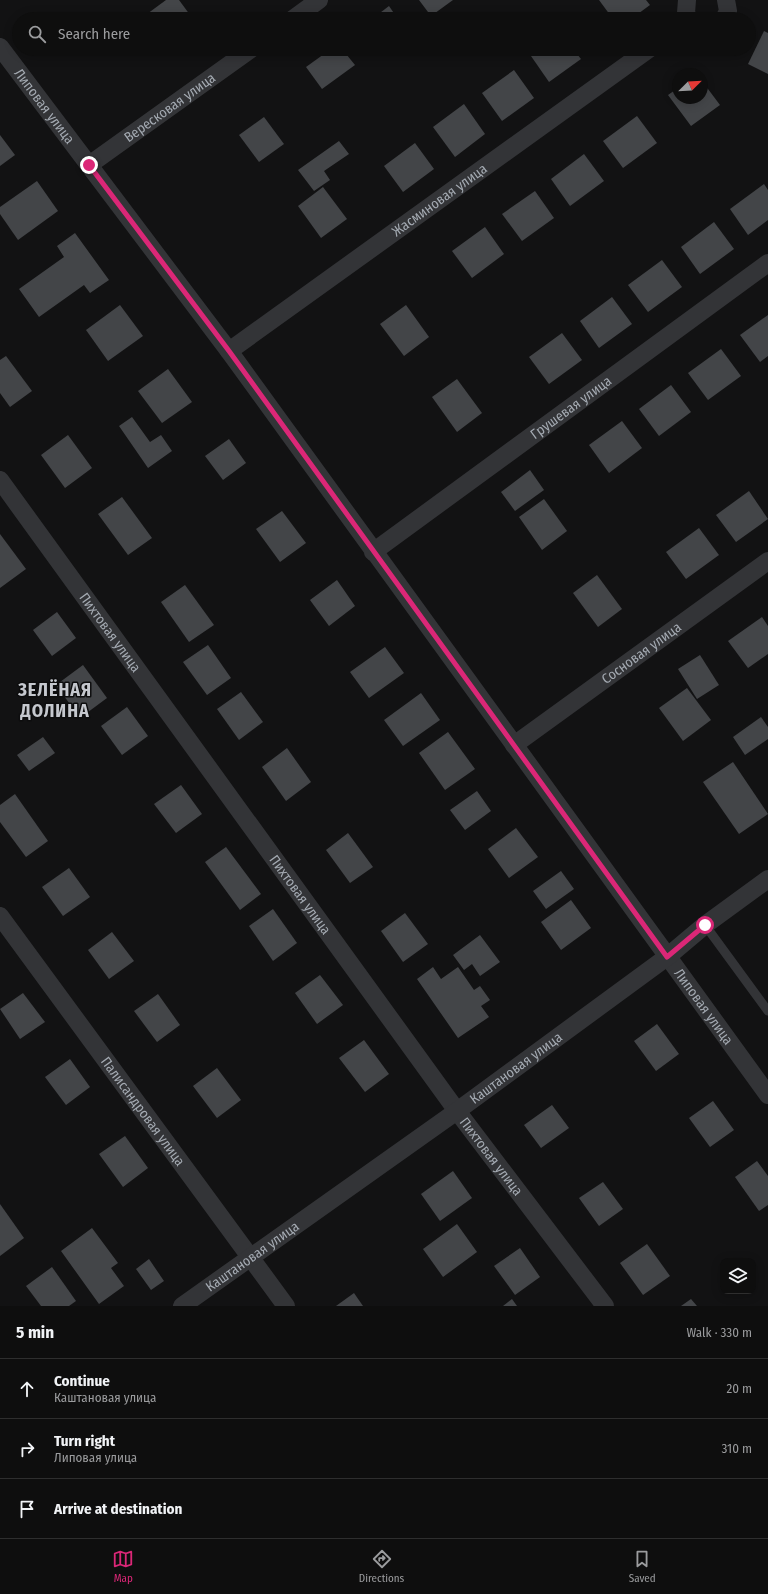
<!DOCTYPE html>
<html lang="en">
<head>
<meta charset="utf-8">
<style>
	body { margin:0; font-family:"Fira Sans Condensed",sans-serif; background:#171717; color:#f1f3f6 }
	.controls { position:absolute; right:12px; bottom:12px; display:grid; overflow:hidden; border-radius:8px; box-shadow:0 2px 10px #0003 }
	.controls button { width:36px; height:36px; display:grid; place-items:center; padding:0; border:0; border-bottom:1px solid #2e2e2e; background:#0e0e0e; color:#f1f3f6; font:20px sans-serif }
	.compass { position:absolute; left:672px; top:68px; width:36px; height:36px; border-radius:50%; background:#0e0e0e; box-shadow:0 2px 10px #0003; rotate:66deg }
	.stop { position:absolute; width:12px; height:12px; margin:-9px; border:3px solid #db2777; border-radius:50%; background:#fff }
	.stop.end { background:#db2777; border-color:#fff; box-shadow:0 1px 4px #0008 }
	.list { margin:0; padding:0; list-style:none }
	h2 { display:flex; justify-content:space-between; align-items:center; height:52px; margin:0; padding:0 16px; font-size:17px }
	h2 small { font-size:13px; font-weight:400; color:#9b9c9e }
	.list li { display:grid; grid-template-columns:26px 1fr auto; gap:12px; align-items:center; box-sizing:border-box; height:60px; padding:0 16px; border-top:1px solid #2e2e2e }
	.list b { display:block; font-size:15px; white-space:nowrap }
	.list p { margin:0; font-size:13px; white-space:nowrap; color:#9b9c9e }
	.list em { font-size:13px; font-style:normal; color:#9b9c9e }
	.icon { flex:none; width:22px; height:22px; fill:none; stroke:currentColor; stroke-width:2; stroke-linecap:round; stroke-linejoin:round }
	.map { position:relative; flex:none; width:768px; height:1306px; overflow:hidden }
	.search { position:absolute; background:#0e0e0e; box-shadow:0 2px 10px #0003; left:12px; right:12px; top:12px; height:44px; display:flex; align-items:center; gap:10px; box-sizing:border-box; padding:0 14px; border-radius:22px; color:#9b9c9e; font-size:15px }
	.sheet { height:232px; background:#0e0e0e }
	nav { display:flex; justify-content:space-around; align-items:center; box-sizing:border-box; height:56px; border-top:1px solid #2e2e2e; background:#0e0e0e; font-size:11px; color:#9b9c9e }
	nav a { display:grid; justify-items:center; gap:2px }
	nav .on { color:#db2777 }
	.map>svg:first-child { display:block }
</style>
</head>
<body>
<div class="map">
<svg width="768" height="1306" viewBox="0 0 768 1306">
	<rect width="100%" height="100%" fill="#121213"/>
	<!-- building -->
	<g fill="#434548">
		<polygon points="166,0 179,0 193,19 150,19 147,14"/>
		<polygon points="419,0 453,0 431,16"/>
		<polygon points="599,0 646,0 650,5 631,19 613,19"/>
		<polygon points="389,6 398,19 372,19"/>
		<polygon points="764,31 768,33 768,74 748,64"/>
		<polygon points="331,49 342,49 355,65 322,89 306,67"/>
		<polygon points="541,49 573,49 581,59 549,82 531,56"/>
		<polygon points="514,70 534,98 502,121 482,93"/>
		<polygon points="702,81 720,105 691,126 668,95 678,88 678,98 702,98"/>
		<polygon points="464,104 485,134 455,157 433,127"/>
		<polygon points="637,116 657,143 623,168 603,141"/>
		<polygon points="264,117 284,144 259,162 239,135"/>
		<polygon points="0,135 15,155 0,166"/>
		<polygon points="339,141 349,154 324,171 330,180 314,191 298,170"/>
		<polygon points="415,143 434,169 403,192 384,166"/>
		<polygon points="584,154 604,181 570,206 551,179"/>
		<polygon points="37,181 58,211 18,240 0,214 0,207"/>
		<polygon points="764,184 768,190 768,220 748,235 730,209"/>
		<polygon points="323,187 347,219 321,238 298,206"/>
		<polygon points="535,191 554,218 522,241 502,214"/>
		<polygon points="714,222 734,249 700,274 681,247"/>
		<polygon points="485,227 504,254 472,278 452,251"/>
		<polygon points="75,233 109,280 90,293 84,285 39,317 19,289 64,257 57,246"/>
		<polygon points="662,260 682,287 648,312 628,285"/>
		<polygon points="612,297 632,324 599,348 580,321"/>
		<polygon points="120,305 143,336 108,361 86,330"/>
		<polygon points="406,305 429,337 404,356 380,324"/>
		<polygon points="768,315 768,356 760,362 740,335"/>
		<polygon points="562,333 582,360 549,384 529,357"/>
		<polygon points="721,349 741,376 708,400 688,373"/>
		<polygon points="6,356 32,391 10,407 0,393 0,360"/>
		<polygon points="168,369 192,402 162,423 138,391"/>
		<polygon points="457,379 482,413 457,432 432,397"/>
		<polygon points="671,385 691,412 659,436 639,409"/>
		<polygon points="132,417 150,442 161,435 172,451 148,468 119,426"/>
		<polygon points="622,421 642,448 609,473 589,445"/>
		<polygon points="68,435 92,468 65,488 41,455"/>
		<polygon points="229,439 246,463 223,480 205,456"/>
		<polygon points="530,470 544,490 515,511 501,492"/>
		<polygon points="749,491 768,519 736,542 716,515"/>
		<polygon points="122,497 152,538 128,555 98,514"/>
		<polygon points="544,499 567,531 542,550 519,517"/>
		<polygon points="282,511 306,543 280,562 256,529"/>
		<polygon points="699,528 719,555 686,579 666,552"/>
		<polygon points="0,534 26,569 0,588"/>
		<polygon points="597,575 622,609 598,627 573,593"/>
		<polygon points="337,580 355,606 329,626 310,600"/>
		<polygon points="185,585 214,625 189,642 161,602"/>
		<polygon points="57,612 76,638 52,656 33,630"/>
		<polygon points="762,617 768,626 768,654 748,668 728,641"/>
		<polygon points="208,645 231,678 207,695 183,662"/>
		<polygon points="385,647 404,673 369,698 350,672"/>
		<polygon points="700,655 719,685 697,699 678,669"/>
		<polygon points="83,665 107,698 80,718 56,685"/>
		<polygon points="687,688 711,720 683,741 659,708"/>
		<polygon points="241,692 263,722 239,740 217,709"/>
		<polygon points="421,693 440,720 403,746 384,720"/>
		<polygon points="127,707 148,736 122,755 101,726"/>
		<polygon points="761,717 768,727 768,739 745,755 733,737"/>
		<polygon points="448,732 475,769 445,790 419,753"/>
		<polygon points="43,737 55,753 29,771 17,755"/>
		<polygon points="287,748 311,782 286,801 262,767"/>
		<polygon points="733,762 768,814 739,834 703,782"/>
		<polygon points="181,785 202,814 176,833 154,804"/>
		<polygon points="477,791 491,811 465,830 450,810"/>
		<polygon points="15,794 48,841 26,857 0,822 0,805"/>
		<polygon points="516,828 538,857 509,878 488,849"/>
		<polygon points="348,833 373,867 350,883 326,850"/>
		<polygon points="226,847 261,894 240,910 205,862"/>
		<polygon points="69,868 90,897 63,916 42,887"/>
		<polygon points="561,871 574,889 546,909 533,891"/>
		<polygon points="571,900 591,928 561,950 541,922"/>
		<polygon points="273,909 297,943 273,961 249,926"/>
		<polygon points="405,913 428,944 403,962 381,931"/>
		<polygon points="112,932 134,961 109,979 88,950"/>
		<polygon points="480,935 500,962 480,976 472,964 464,970 453,955"/>
		<polygon points="433,967 441,979 458,967 474,990 480,986 490,1000 481,1006 489,1017 458,1038 417,979"/>
		<polygon points="320,975 343,1005 317,1024 295,993"/>
		<polygon points="23,993 45,1022 20,1039 0,1009"/>
		<polygon points="158,994 180,1025 157,1042 134,1011"/>
		<polygon points="657,1024 679,1054 656,1071 634,1041"/>
		<polygon points="364,1040 389,1074 365,1092 339,1058"/>
		<polygon points="70,1059 90,1087 66,1105 45,1077"/>
		<polygon points="217,1068 241,1100 217,1118 193,1086"/>
		<polygon points="713,1101 734,1130 710,1147 689,1118"/>
		<polygon points="552,1105 569,1128 541,1148 524,1125"/>
		<polygon points="125,1136 148,1168 123,1187 99,1154"/>
		<polygon points="757,1161 768,1176 768,1205 759,1211 735,1177"/>
		<polygon points="453,1171 472,1198 440,1221 421,1194"/>
		<polygon points="603,1182 623,1209 599,1226 579,1198"/>
		<polygon points="0,1204 24,1238 0,1256"/>
		<polygon points="457,1224 477,1252 443,1277 423,1249"/>
		<polygon points="92,1228 118,1263 111,1268 124,1286 99,1304 61,1251"/>
		<polygon points="647,1244 670,1276 643,1295 620,1263"/>
		<polygon points="520,1248 540,1277 515,1295 494,1266"/>
		<polygon points="149,1259 164,1281 151,1290 136,1269"/>
		<polygon points="52,1267 76,1301 69,1306 41,1306 26,1286"/>
		<polygon points="354,1293 363,1306 336,1306"/>
		<polygon points="512,1299 517,1306 503,1306"/>
		<polygon points="691,1299 697,1306 681,1306"/>
	</g>
	<g fill="none" stroke-linecap="round" stroke-linejoin="round">
		<!-- service -->
		<polyline stroke="#333437" stroke-width="9" points="705,925 768,1011"/>
		<!-- minor -->
		<g stroke="#333437" stroke-width="18">
			<polyline points="687,0 686,13 689,19"/>
			<polyline points="293,19 319,0"/>
			<polyline points="724,19 728,11 726,0"/>
			<path id="s1" d="M0,47L229,351L768,1095"/>
			<path id="s2" d="M89,165L251,49"/>
			<path id="s3" d="M229,351L649,49"/>
			<path id="s4" d="M0,480L457,1111L605,1306"/>
			<path id="s5" d="M373,552L768,263"/>
			<path id="s6" d="M514,745L768,561"/>
			<path id="s7" d="M0,916L286,1306"/>
			<path id="s8" d="M182,1306L457,1111L667,957L705,925L768,879"/>
		</g>
	</g>
	<g fill="none" stroke-linecap="round" stroke-linejoin="round">
		<!-- route -->
		<polyline stroke="#db2777" stroke-width="5" points="89,165 229,351 667,957 705,925"/>
	</g>
	<g text-anchor="middle" dominant-baseline="central" stroke-width="3" stroke-linejoin="round" paint-order="stroke">
		<!-- street labels -->
		<g font-size="14" fill="#a4aab2" stroke="#0d0d0e">
			<text stroke="none"><textPath href="#s1" startOffset="74">Липовая улица</textPath></text>
			<text stroke="none"><textPath href="#s2" startOffset="99">Вересковая улица</textPath></text>
			<text stroke="none"><textPath href="#s3" startOffset="259">Жасминовая улица</textPath></text>
			<text stroke="none"><textPath href="#s5" startOffset="245">Грушевая улица</textPath></text>
			<text stroke="none"><textPath href="#s4" startOffset="188">Пихтовая улица</textPath></text>
			<text stroke="none"><textPath href="#s6" startOffset="157">Сосновая улица</textPath></text>
			<text stroke="none"><textPath href="#s4" startOffset="512">Пихтовая улица</textPath></text>
			<text stroke="none"><textPath href="#s1" startOffset="1190">Липовая улица</textPath></text>
			<text stroke="none"><textPath href="#s8" startOffset="410">Каштановая улица</textPath></text>
			<text stroke="none"><textPath href="#s7" startOffset="242">Палисандровая улица</textPath></text>
			<text stroke="none"><textPath href="#s4" startOffset="836">Пихтовая улица</textPath></text>
			<text stroke="none"><textPath href="#s8" startOffset="86">Каштановая улица</textPath></text>
		</g>
		<!-- district labels -->
		<g font-size="18" font-weight="bold" letter-spacing="1" fill="#c5c8ce" stroke="#0d0d0e">
			<text x="55" y="690">ЗЕЛЁНАЯ<tspan x="55" dy="21">ДОЛИНА</tspan></text>
		</g>
	</g>
</svg>
<div class="controls">
<button><svg class="icon" aria-label="layers" viewBox="0 0 24 24"><path d="M12 4l9 5-9 5-9-5zM3 14l9 5 9-5"/></svg></button>
</div>
<svg class="compass" viewBox="-18 -18 36 36"><path d="M0-13l5 13h-10z" fill="#e53935"/><path d="M0 13l5-13h-10z" fill="#9b9c9e"/></svg>
<div class="stop" style="left:705px;top:925px"></div>
<div class="stop end" style="left:89px;top:165px"></div>
<div class="search"><svg class="icon" aria-label="search" viewBox="0 0 24 24"><circle cx="10" cy="10" r="6"/><path d="M15 15l6 6"/></svg>Search here</div>
</div>
<section class="sheet">
<h2>5 min<small>Walk · 330 m</small></h2>
<ul class="list">
<li><svg class="icon" aria-label="ahead" viewBox="0 0 24 24"><path d="M12 20V5M6 11l6-6 6 6"/></svg><div><b>Continue</b><p>Каштановая улица</p></div><em>20 m</em></li>
<li><svg class="icon" aria-label="right" viewBox="0 0 24 24"><path d="M7 20v-9h11M14 6l5 5-5 5"/></svg><div><b>Turn right</b><p>Липовая улица</p></div><em>310 m</em></li>
<li><svg class="icon" aria-label="arrive" viewBox="0 0 24 24"><path d="M6 21V4h12l-3 4 3 4H6"/></svg><div><b>Arrive at destination</b></div></li>
</ul>
</section>
<nav>
<a class="on"><svg class="icon" aria-label="map" viewBox="0 0 24 24"><path d="M3 6l6-2 6 2 6-2v14l-6 2-6-2-6 2zM9 4v14M15 6v14"/></svg>Map</a>
<a><svg class="icon" aria-label="directions" viewBox="0 0 24 24"><path d="M12 3l9 9-9 9-9-9zM9 14v-3h6M13 9l2 2-2 2"/></svg>Directions</a>
<a><svg class="icon" aria-label="saved" viewBox="0 0 24 24"><path d="M7 4h10v16l-5-4-5 4z"/></svg>Saved</a>
</nav>
</body>
</html>
